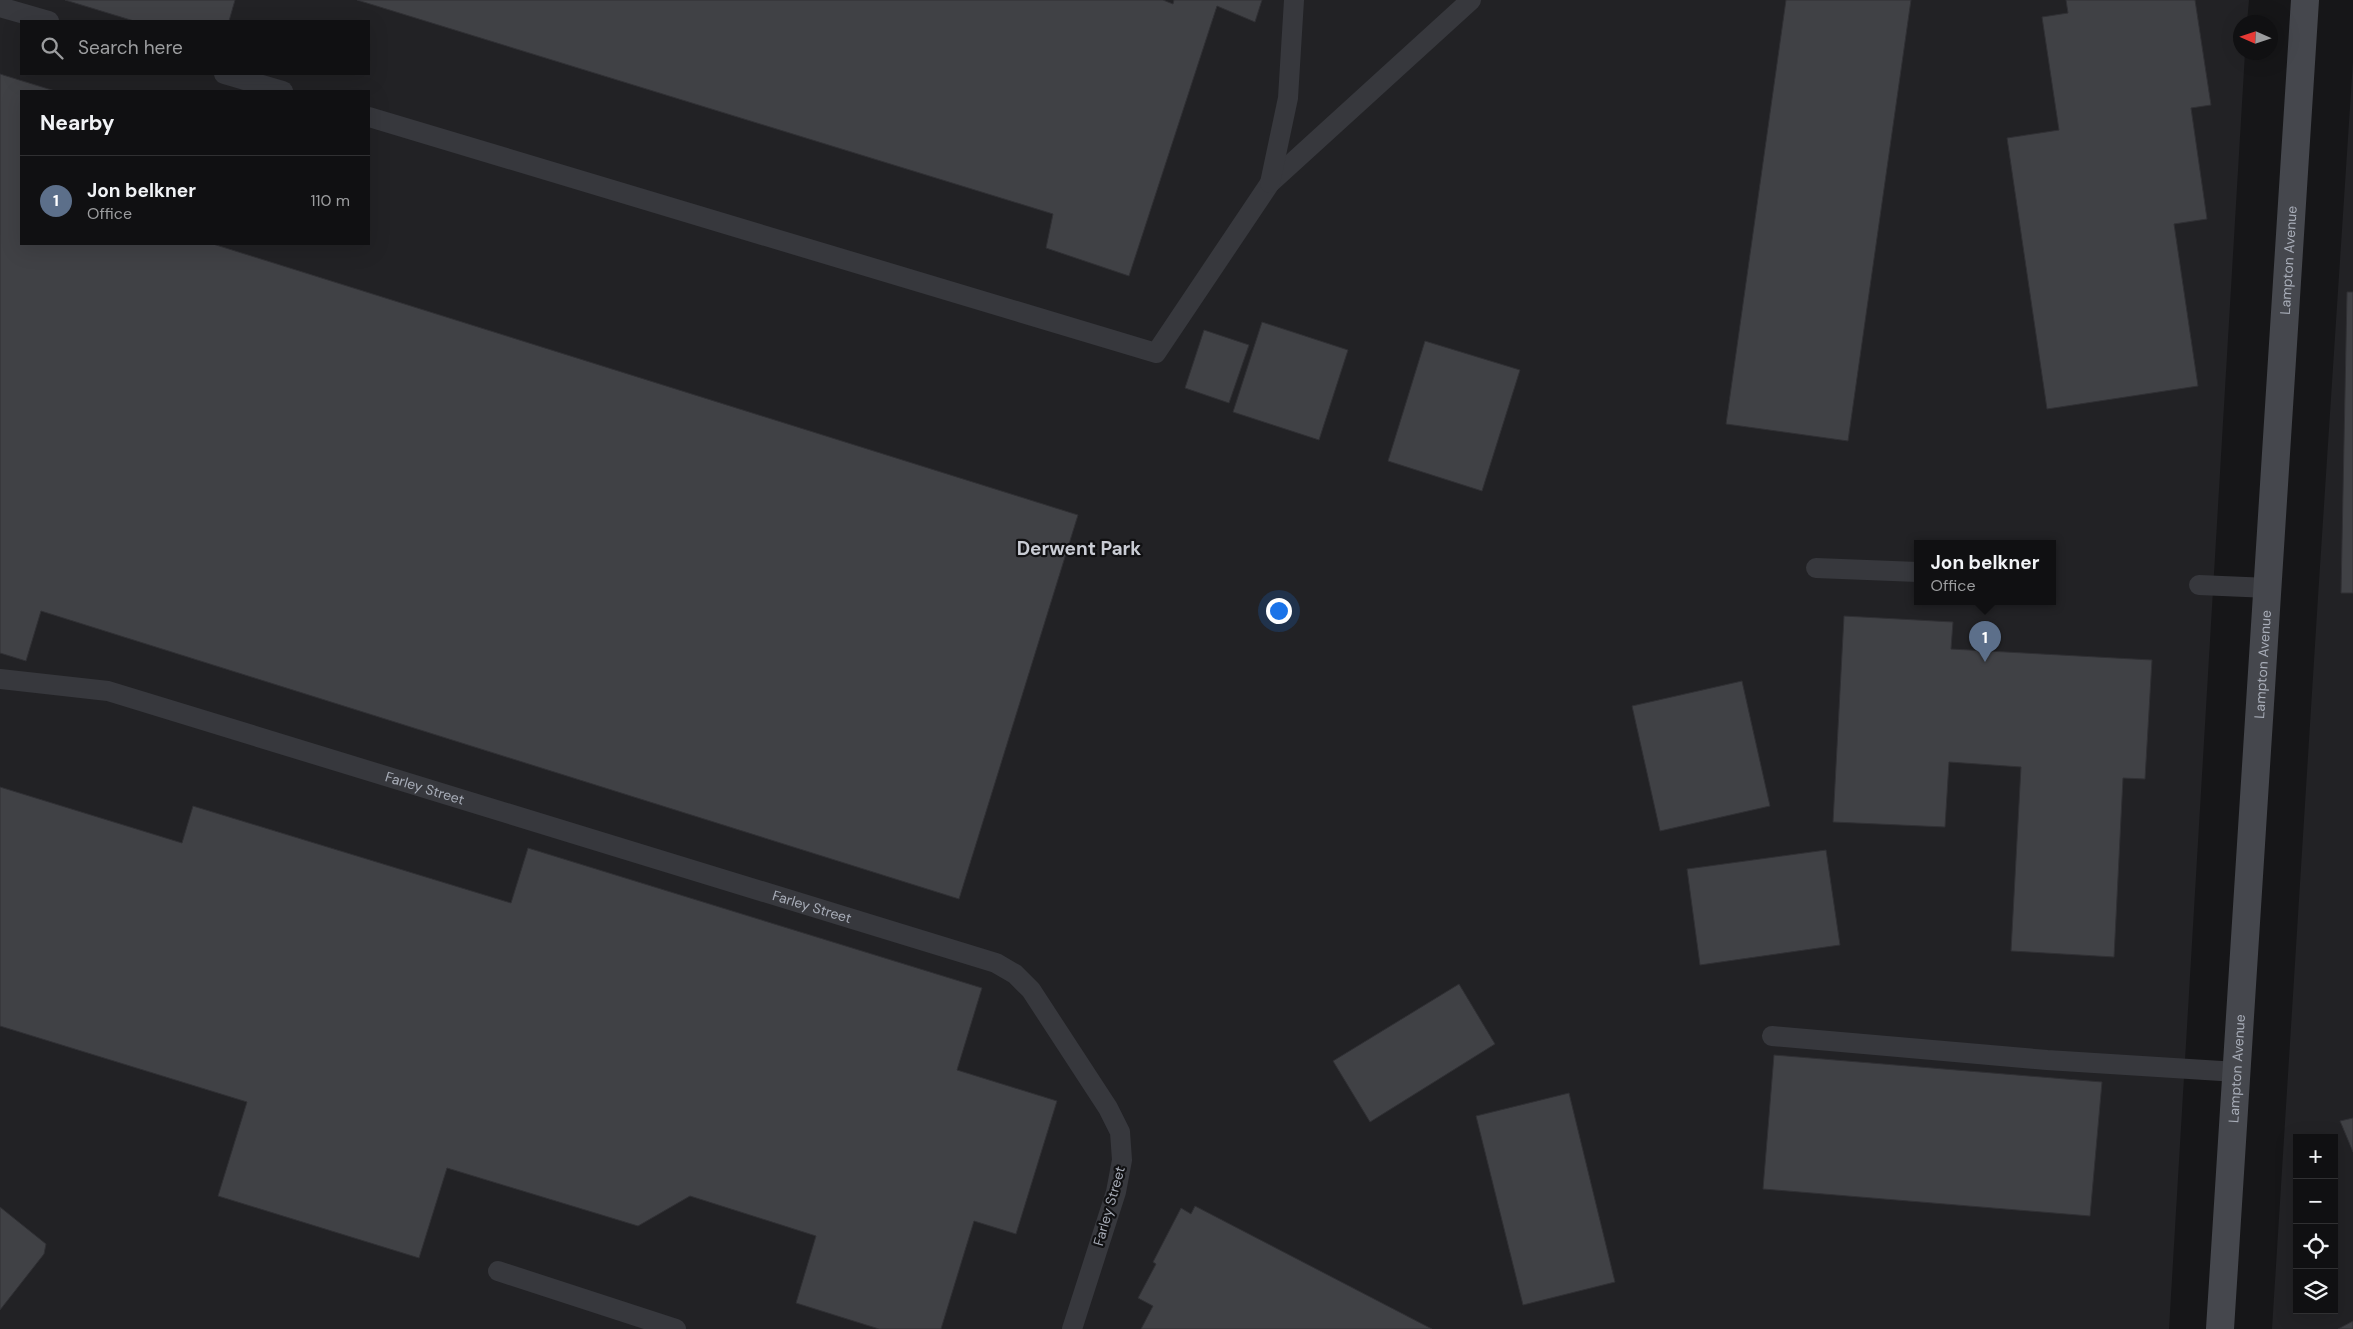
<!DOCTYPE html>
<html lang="en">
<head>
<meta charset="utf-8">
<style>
	body { margin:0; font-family:"DM Sans",sans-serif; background:#1e1e20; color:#f1f3f6 }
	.controls { position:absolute; right:15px; bottom:15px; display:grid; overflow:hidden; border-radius:0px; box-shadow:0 5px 20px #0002 }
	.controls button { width:45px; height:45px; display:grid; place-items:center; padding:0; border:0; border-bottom:1px solid #303032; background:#101012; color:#f1f3f6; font:25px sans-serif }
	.compass { position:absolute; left:2233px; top:15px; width:45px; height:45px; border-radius:50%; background:#101012; box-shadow:0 5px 20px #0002; rotate:273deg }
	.you { position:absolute; left:1278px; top:610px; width:18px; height:18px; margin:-12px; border:4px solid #fff; border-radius:50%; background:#1a73e8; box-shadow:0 0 0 8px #1a73e833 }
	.badge { display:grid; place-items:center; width:32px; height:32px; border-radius:50%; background:#2563eb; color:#fff; font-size:16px; font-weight:700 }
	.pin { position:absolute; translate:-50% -41px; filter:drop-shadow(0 1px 2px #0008) }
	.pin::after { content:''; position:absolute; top:26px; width:18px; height:15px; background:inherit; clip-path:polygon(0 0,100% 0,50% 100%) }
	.popup { position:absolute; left:1914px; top:540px; width:142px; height:65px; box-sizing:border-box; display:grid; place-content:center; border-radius:0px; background:#101012; filter:drop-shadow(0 1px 4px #0005); font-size:16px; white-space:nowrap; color:#9c9d9f }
	.popup b { font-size:19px; color:#f1f3f6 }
	.popup::after { content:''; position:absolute; left:50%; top:100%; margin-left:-10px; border:10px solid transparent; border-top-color:#101012 }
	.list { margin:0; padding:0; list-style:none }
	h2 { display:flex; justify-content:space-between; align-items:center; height:65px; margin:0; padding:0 20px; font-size:21px }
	h2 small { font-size:16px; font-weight:400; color:#9c9d9f }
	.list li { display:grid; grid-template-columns:32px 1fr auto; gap:15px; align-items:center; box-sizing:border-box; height:90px; padding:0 20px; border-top:1px solid #303032 }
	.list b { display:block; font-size:19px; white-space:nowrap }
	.list p { margin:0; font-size:16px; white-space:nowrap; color:#9c9d9f }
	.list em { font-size:16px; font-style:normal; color:#9c9d9f }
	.icon { flex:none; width:28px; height:28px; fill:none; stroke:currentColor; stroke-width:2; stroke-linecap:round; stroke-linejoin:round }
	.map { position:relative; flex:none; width:2353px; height:1329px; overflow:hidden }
	.search { position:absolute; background:#101012; box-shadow:0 5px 20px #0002; left:20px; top:20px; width:350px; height:55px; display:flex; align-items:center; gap:12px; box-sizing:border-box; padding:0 18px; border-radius:0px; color:#9c9d9f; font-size:19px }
	.panel { position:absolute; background:#101012; box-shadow:0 5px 20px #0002; left:20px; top:90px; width:350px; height:155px; border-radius:0px }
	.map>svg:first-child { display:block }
</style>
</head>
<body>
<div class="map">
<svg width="2353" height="1329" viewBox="0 0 2353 1329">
	<rect width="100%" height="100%" fill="#161618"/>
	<!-- built -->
	<g fill="#222225" fill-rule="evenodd">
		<path d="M0,0H2249L2247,22H2240V52L2245,53L2169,1329H0ZM21,21H369V74H21ZM21,91H369V244H21ZM1918,543H2052V601H1918Z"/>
		<path d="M2353,61V1329H2272L2318,597ZM2297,1138H2334V1310H2297Z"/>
	</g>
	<!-- building -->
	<g fill="#404145" stroke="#303034">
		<polygon points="65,0 235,0 229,21 134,21"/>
		<polygon points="357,0 1163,0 1173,4 1174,0 1262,0 1255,22 1217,6 1129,276 1046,248 1053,214"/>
		<polygon points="1786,0 1911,0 1848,441 1726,424"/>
		<polygon points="2066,0 2195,0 2211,105 2191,108 2207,219 2174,224 2198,386 2047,409 2007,138 2059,130 2042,17 2068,13"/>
		<polygon points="0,74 55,91 21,91 21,244 213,244 1078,515 959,899 41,611 26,661 0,653"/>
		<polygon points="2347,292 2353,292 2353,593 2341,593"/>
		<polygon points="1262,322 1348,350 1319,440 1233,412"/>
		<polygon points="1204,330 1249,345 1229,403 1185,388"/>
		<polygon points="1425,341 1520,370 1482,491 1388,461"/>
		<polygon points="1844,616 1953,622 1951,649 2152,660 2145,779 2123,778 2114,957 2011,951 2021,767 1949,762 1945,827 1833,822"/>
		<polygon points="1742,681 1770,806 1660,831 1632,706"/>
		<polygon points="0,787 182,843 193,806 511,903 528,848 982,988 957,1070 1057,1101 1016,1234 974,1221 941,1329 879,1329 796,1303 816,1236 690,1196 638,1226 447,1168 419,1258 218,1196 247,1102 0,1026"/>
		<polygon points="1826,850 1840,945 1700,965 1687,869"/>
		<polygon points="1459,984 1495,1044 1370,1122 1333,1061"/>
		<polygon points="1774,1055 2102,1082 2090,1216 1763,1189"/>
		<polygon points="1569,1093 1615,1282 1523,1305 1476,1116"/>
		<polygon points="2353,1118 2353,1152 2340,1121"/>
		<polygon points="1195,1206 1432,1329 1141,1329 1153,1306 1138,1298 1156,1264 1153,1262 1181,1208 1191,1214"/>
		<polygon points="0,1207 46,1244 44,1254 0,1310"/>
		<polygon points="2353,1321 2353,1329 2338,1329"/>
	</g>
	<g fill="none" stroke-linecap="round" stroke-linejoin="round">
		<!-- lane -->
		<g stroke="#37383d" stroke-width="20">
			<polyline points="0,7 49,21"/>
			<polyline points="224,74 283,91"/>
			<polyline points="369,117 1156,353 1270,183 1471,0"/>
			<polyline points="1270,183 1288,98 1294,0"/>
			<polyline points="1816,568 1918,572"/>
			<polyline points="2199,585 2269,588"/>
			<path id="s1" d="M0,679L108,691L996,963L1015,974L1031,990L1108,1108L1120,1132L1122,1160L1116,1192L1072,1329"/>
			<polyline points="1772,1036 2047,1060 2237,1072"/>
			<polyline points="498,1271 676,1329"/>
		</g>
		<!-- secondary -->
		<path stroke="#45474d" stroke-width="28" id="s2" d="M2220,1329L2305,0"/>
	</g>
	<g text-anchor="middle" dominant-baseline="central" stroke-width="4.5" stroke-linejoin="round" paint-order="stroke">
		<!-- street labels -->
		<g font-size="14" fill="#a8adb8" stroke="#111113">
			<text stroke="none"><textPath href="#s2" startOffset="1071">Lampton Avenue</textPath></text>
			<text stroke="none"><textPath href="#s2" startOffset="666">Lampton Avenue</textPath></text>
			<text stroke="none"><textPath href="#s1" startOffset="440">Farley Street</textPath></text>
			<text stroke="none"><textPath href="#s1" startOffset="845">Farley Street</textPath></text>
			<text stroke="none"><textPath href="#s2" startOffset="261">Lampton Avenue</textPath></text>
			<text transform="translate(1109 1206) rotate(-74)">Farley Street</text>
		</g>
		<!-- district labels -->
		<g font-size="19" font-weight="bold" fill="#c9ccd4" stroke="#111113">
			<text x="1079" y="548">Derwent Park</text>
		</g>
	</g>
</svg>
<div class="controls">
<button>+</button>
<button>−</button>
<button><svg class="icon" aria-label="locate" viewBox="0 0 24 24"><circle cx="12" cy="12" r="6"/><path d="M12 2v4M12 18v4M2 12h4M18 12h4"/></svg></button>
<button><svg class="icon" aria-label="layers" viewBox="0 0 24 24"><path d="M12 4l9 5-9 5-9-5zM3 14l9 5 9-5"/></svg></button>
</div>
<svg class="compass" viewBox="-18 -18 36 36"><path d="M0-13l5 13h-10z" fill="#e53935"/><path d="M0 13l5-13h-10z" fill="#9c9d9f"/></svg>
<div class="you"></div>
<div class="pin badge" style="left:1985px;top:662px;background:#5c6f8a">1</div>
<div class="popup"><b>Jon belkner</b>Office</div>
<div class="search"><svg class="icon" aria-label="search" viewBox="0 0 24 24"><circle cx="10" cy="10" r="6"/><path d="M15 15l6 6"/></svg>Search here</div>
<section class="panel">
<h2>Nearby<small></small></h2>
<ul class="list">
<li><span class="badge" style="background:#5c6f8a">1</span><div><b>Jon belkner</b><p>Office</p></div><em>110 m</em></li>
</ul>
</section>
</div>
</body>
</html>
